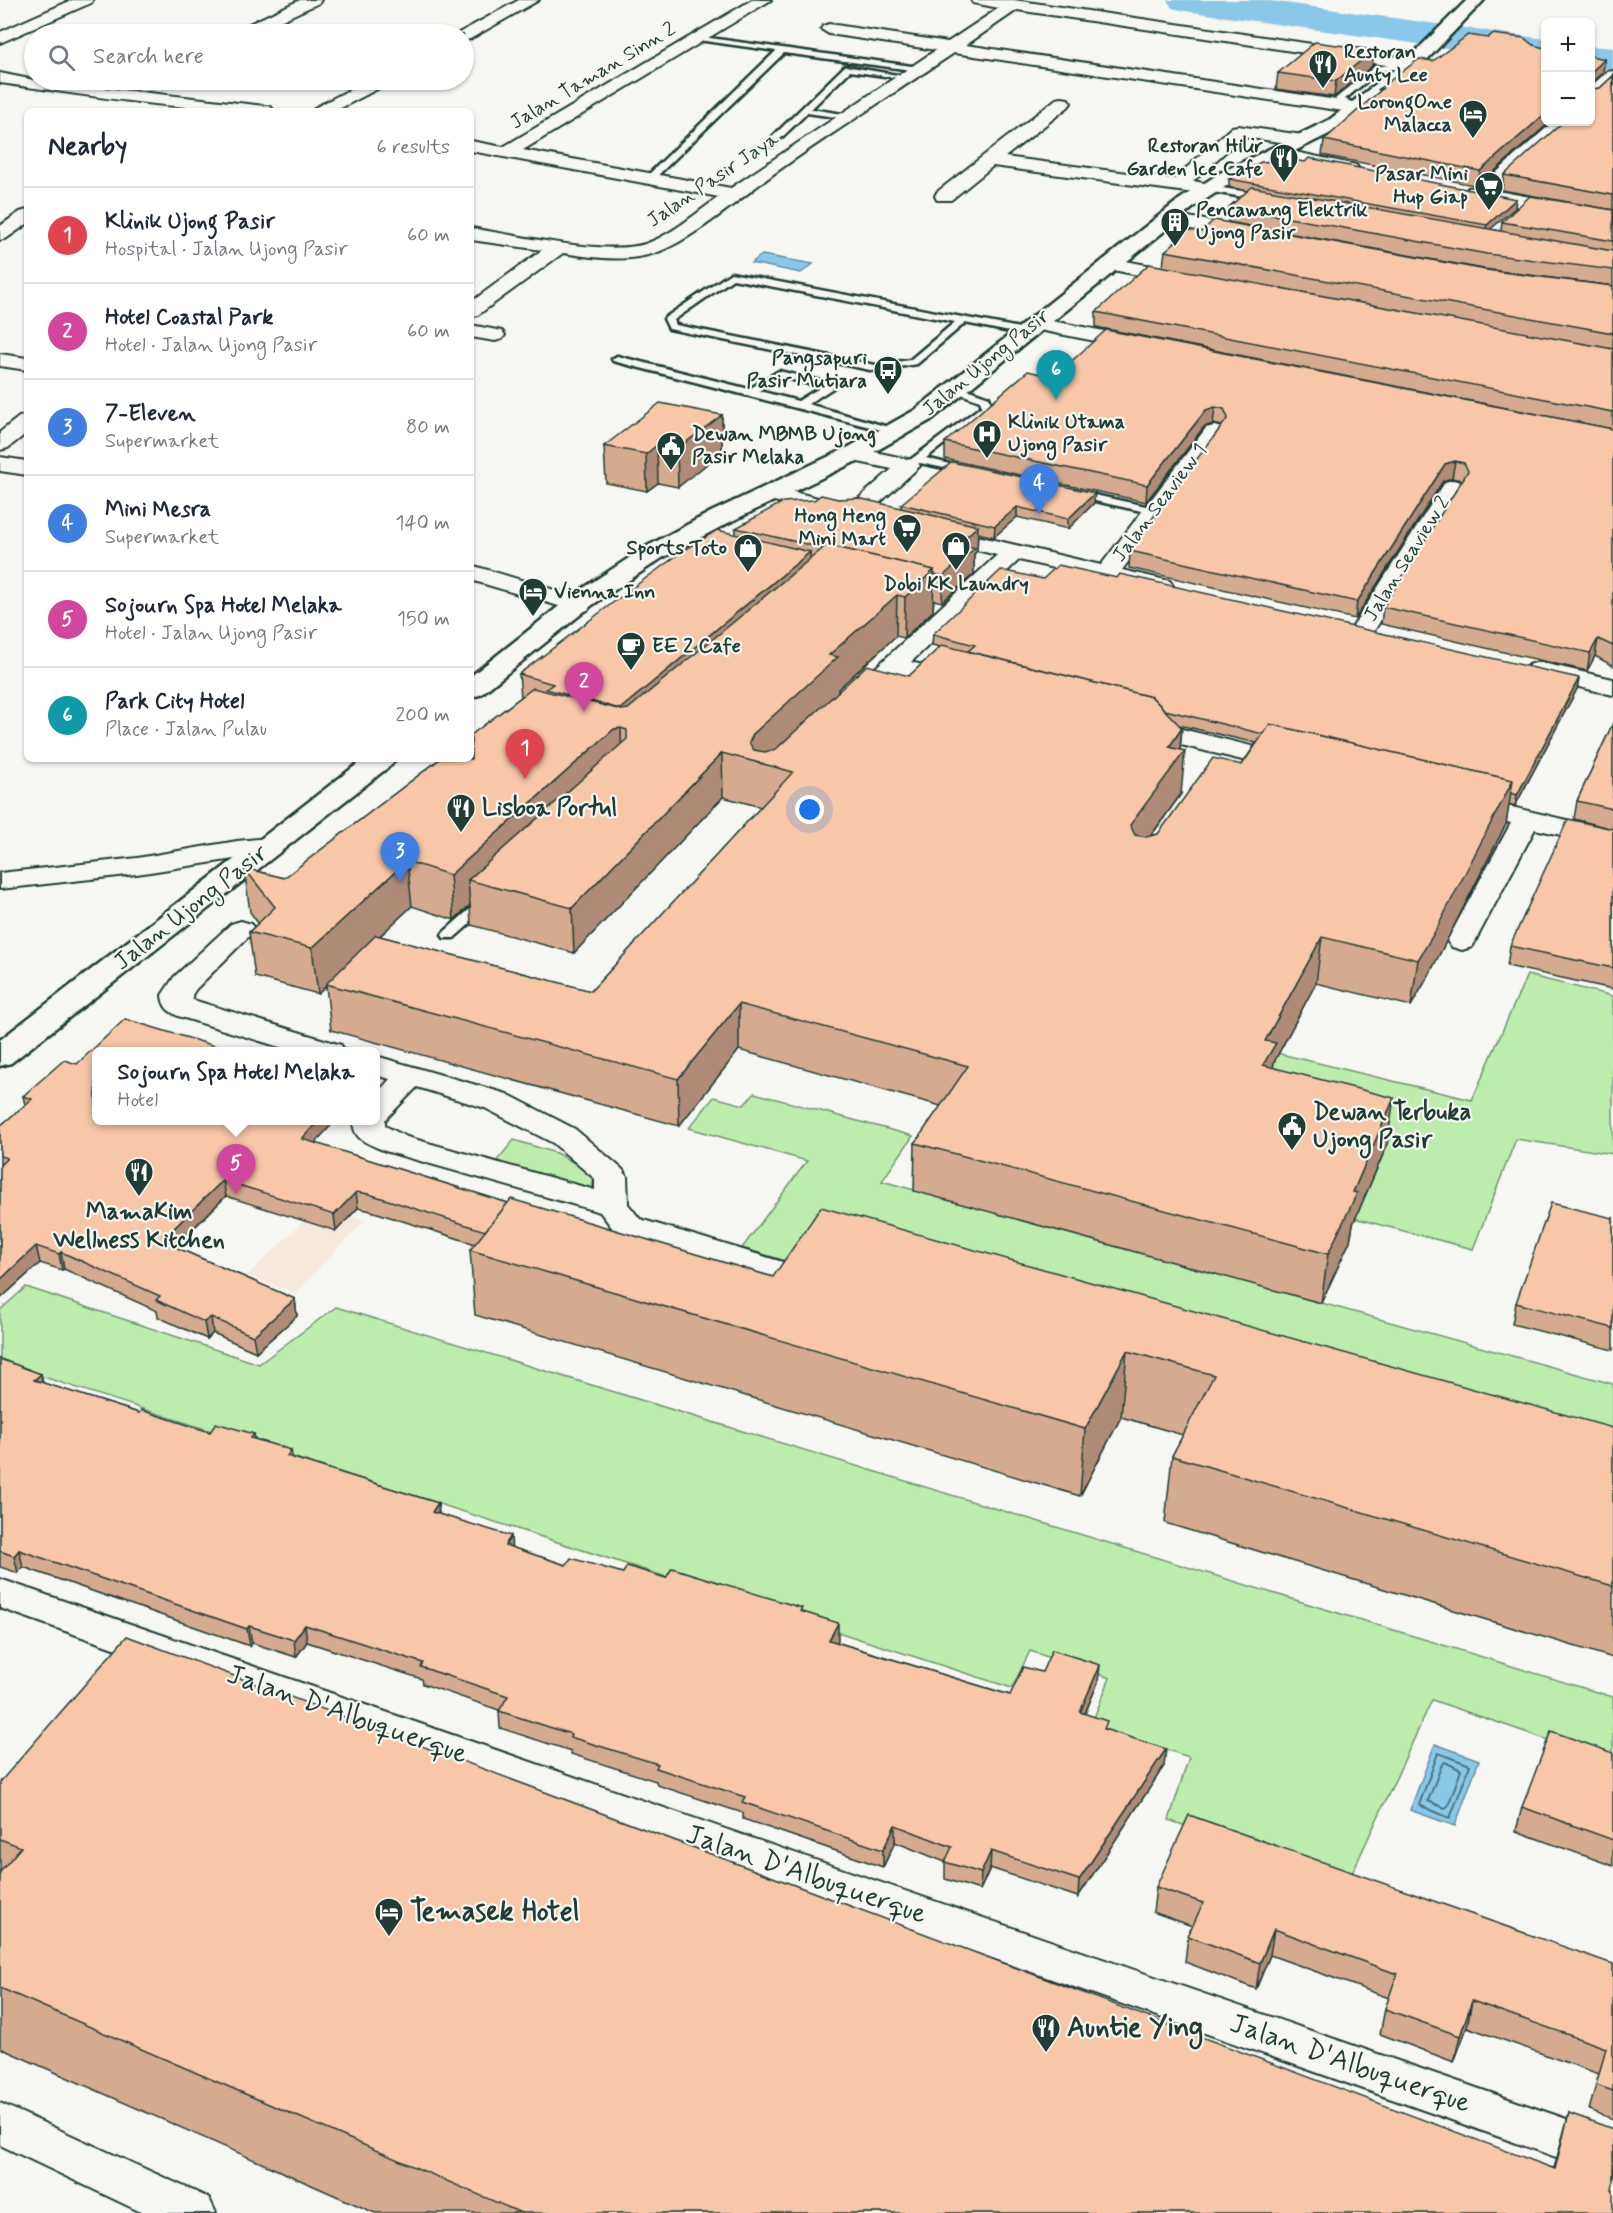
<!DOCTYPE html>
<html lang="en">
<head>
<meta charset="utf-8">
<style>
	body { margin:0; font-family:Mynerve,sans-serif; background:#f2f2f3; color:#1f2937 }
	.controls { position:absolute; right:18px; top:18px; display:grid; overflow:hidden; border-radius:9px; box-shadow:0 2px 4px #0004 }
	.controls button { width:54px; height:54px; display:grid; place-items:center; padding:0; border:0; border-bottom:2px solid #e0e1e3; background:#fff; color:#1f2937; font:30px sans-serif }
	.you { position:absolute; left:810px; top:810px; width:21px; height:21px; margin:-15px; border:4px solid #fff; border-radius:50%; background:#1a73e8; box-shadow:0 0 0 9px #1a73e833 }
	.badge { display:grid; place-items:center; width:39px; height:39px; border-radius:50%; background:#2563eb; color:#fff; font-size:20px; font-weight:700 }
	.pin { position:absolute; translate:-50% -50px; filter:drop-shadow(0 2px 3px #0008) }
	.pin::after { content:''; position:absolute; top:32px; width:21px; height:18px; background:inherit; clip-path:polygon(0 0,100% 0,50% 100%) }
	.popup { position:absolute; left:92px; top:1047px; width:288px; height:78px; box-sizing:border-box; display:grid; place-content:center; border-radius:9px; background:#fff; filter:drop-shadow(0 2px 4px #0005); font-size:20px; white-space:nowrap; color:#747a83 }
	.popup b { font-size:22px; color:#1f2937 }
	.popup::after { content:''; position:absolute; left:50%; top:100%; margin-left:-12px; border:12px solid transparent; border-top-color:#fff }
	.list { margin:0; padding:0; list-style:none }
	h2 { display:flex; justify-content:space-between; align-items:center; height:78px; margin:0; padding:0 24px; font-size:26px }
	h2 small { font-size:20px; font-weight:400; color:#747a83 }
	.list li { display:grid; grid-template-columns:39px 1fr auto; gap:18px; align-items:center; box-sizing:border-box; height:96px; padding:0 24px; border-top:2px solid #e0e1e3 }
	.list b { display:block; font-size:22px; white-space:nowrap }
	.list p { margin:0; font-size:20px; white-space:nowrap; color:#747a83 }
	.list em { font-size:20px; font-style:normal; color:#747a83 }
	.icon { flex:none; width:33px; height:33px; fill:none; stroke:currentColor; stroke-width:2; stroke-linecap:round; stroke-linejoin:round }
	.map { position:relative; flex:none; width:1613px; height:2213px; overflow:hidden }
	.search { position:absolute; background:#fff; box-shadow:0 2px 4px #0004; left:24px; top:24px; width:450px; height:66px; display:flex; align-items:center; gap:15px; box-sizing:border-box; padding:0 21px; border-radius:33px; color:#747a83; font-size:22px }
	.panel { position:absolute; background:#fff; box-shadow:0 2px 4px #0004; left:24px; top:108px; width:450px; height:654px; border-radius:9px }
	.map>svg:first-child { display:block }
</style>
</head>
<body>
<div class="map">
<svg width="1613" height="2213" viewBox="0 0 1613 2213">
	<rect width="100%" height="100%" fill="#f6f6f2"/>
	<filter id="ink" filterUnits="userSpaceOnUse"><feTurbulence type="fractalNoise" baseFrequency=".0167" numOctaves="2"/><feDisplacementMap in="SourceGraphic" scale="12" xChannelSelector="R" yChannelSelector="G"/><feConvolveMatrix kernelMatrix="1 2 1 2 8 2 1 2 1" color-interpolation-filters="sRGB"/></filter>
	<g filter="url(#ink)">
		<!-- built -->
		<g fill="#f7e8dc">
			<polygon points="1219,13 1321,26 1317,31 1214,17"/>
			<polygon points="319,1206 365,1220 296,1293 247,1276"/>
		</g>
		<!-- green -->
		<g fill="#bdedac" stroke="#6e9570" stroke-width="1.5">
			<polygon points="1527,975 1613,996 1613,1154 1516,1139 1473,1249 1189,1175 1363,1201 1387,1145 1226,1104 1260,1049 1472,1100"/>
			<polygon points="754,1093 913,1136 882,1181 1613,1384 1613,1471 796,1264 742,1248 807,1161 689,1128 714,1097 744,1105"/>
			<polygon points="514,1140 556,1153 595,1174 592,1188 580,1196 489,1170"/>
			<polygon points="26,1287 259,1364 336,1307 1613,1697 1613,1762 1432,1700 1347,1884 1169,1820 1189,1757 1091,1725 1110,1678 1030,1651 1012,1688 0,1363 0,1310"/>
		</g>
		<!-- water -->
		<g fill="#89c8e9" stroke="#5f90a1" stroke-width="1.5">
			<polygon points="762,255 813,264 801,273 751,263"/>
			<polygon points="1435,1744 1479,1760 1455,1826 1410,1810"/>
		</g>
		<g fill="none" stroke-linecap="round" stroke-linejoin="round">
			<!-- shore -->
			<g stroke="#49757c" stroke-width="2">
				<polygon points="1438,1753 1470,1765 1450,1818 1419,1805"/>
				<polygon points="1445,1762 1461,1770 1448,1806 1445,1808 1428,1801 1442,1764"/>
			</g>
			<!-- river -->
			<g fill="#89c8e9" fill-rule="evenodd">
				<polygon points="1167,0 1263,0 1546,39 1546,62 1185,11 1172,8"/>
				<polygon points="1590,46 1613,48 1613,72 1590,69"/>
			</g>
			<!-- lane casing -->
			<g stroke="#1f3d34" stroke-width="5">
				<g id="lane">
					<polygon points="695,36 919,67 923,69 919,71 784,53 652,181 646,181 646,177 776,51 698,40 695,40"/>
					<polygon points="1413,62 1416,62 1416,66 1379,71 1345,99 1360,106 1360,110 1354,110 1335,99 1374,67"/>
					<polygon points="845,66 909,77 905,79 850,71 811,109 849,115 849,119 807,113 773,146 767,146 767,142"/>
					<polygon points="1209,186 1262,194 1266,197 1262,200 1206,191 1206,187"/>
					<path d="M731,273L1025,329L1030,332L1025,335L965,323L917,364L875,371L669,329L664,319L666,317ZM733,279L955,322L910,360L875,365L676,325L674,320Z"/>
					<path d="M617,356L749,389L779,371L833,384V388L808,404L902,431L897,434L613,361L612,359ZM781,377L821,387L798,401L759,391Z"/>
					<polygon points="953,387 961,387 989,397 992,407 926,458 973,470 968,473 920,463 910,464 910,460 982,406 980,401 953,391"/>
					<polygon points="1076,491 1155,508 1160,511 1155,514 1072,496 1071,494"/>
					<polygon points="485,899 492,903 490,906 454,938 444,938 442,935 444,932 480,900"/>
				</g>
			</g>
			<!-- street casing -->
			<g stroke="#1f3d34" stroke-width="4">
				<g id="street">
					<polygon points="72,0 93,0 91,3 0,43 0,32"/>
					<polygon points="300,0 321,0 319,3 252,34 232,34 234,31"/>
					<polygon points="519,0 539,0 470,39 464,41 464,34 457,34"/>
					<path d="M752,0H771L523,150L731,188L936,50L829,34L821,29L823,26L829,24L948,42L999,8L973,3L971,0H1014L1413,59L1421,64L1413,69L1017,10L966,45L1357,103L1363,104L1366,108L1363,112L1357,113L954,53C896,92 836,130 779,170C745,194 696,238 658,252C627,263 595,258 563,253L478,315L471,317V302L542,250L471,240V228C515,235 605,256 645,244C672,235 696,213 719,197L471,151V141L503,147Z"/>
					<polygon points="1613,71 1613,85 1596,100 1590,101 1590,87 1607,72"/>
					<path d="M0,73L34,80L265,106L271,107L274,111C182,111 91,96 0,83Z"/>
					<polygon points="369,80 389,80 387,84 335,111 313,111 316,107"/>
					<polygon points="1062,98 1068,99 1071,103 1068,107 1005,157 1174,179 1232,127 1238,126 1303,135 1309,136 1312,140 1309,144 1303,145 1242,137 1193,181 1215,185 1218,189 1215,193 1209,195 993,166 951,200 937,200 935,196 937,192 1056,99"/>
					<polygon points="1553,122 1572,122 1497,191 1613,212 1613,224 1483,200 1468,196 1466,192 1468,188 1480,187"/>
					<polygon points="1277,148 1356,165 1359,169 1356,173 1350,174 1271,157 1268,153 1271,149"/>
					<polygon points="27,210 27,224 7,238 0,240 0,226 20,212"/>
					<polygon points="1167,213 1248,228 1255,230 1258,234 1255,238 1248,240 1160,223 1158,219 1160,215"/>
					<polygon points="1110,258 1183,272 1190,274 1193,278 1190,282 1183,284 1103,268 1100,264 1103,260"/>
					<polygon points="1036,318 1141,338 1148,340 1151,344 1148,348 1141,350 1029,328 1026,324 1029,320"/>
					<polygon points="471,325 502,331 505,335 502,339 495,341 471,337"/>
					<polygon points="0,354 27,358 27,370 0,366"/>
					<polygon points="27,415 27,433 8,448 0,450 0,432 19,417"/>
					<path d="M1214,426L1222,428L1225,433L1122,570L1170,581L1173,586L1170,591L1161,593L1019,560L911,662L965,676L969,681L965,686L956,689L898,674C889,682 884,684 872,681L868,676L872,671L997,555L927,538L923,533L927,528L935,526L1101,565L1206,428Z"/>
					<polygon points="852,447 917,461 920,466 862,519 854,521 766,499 763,494 766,489 774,487 850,506 892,469 844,459 841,454 844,449"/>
					<polygon points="0,457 27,461 27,475 0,471"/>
					<polygon points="1453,480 1461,482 1464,487 1374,631 1371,636 1362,638 1353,636 1350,631 1442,487 1445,482"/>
					<polygon points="471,565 588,600 591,605 588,610 579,612 471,580"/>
					<polygon points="1538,662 1613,679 1613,695 1529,675 1525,670 1529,665"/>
					<polygon points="1141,719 1300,758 1304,764 1300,770 1291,772 1132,733 1128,727 1132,721"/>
					<polygon points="1465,796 1613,831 1613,847 1535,829 1472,947 1462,950 1452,947 1447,941 1511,823 1455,810 1451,804 1455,798"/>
					<polygon points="269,838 279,840 283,846 279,852 137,874 0,889 0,873 137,858 237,841"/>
					<path d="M241,921L251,924L255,930L196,989L192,995L193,1000L341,1045L345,1052H296L178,1016C168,1011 163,1007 162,995L174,977L231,924Z"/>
					<path d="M376,1056L507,1094L575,1129L622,1169L627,1176L628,1204L640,1219L806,1269L811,1277L806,1285L794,1288L782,1285L616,1233L600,1212L385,1151C368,1143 353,1141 353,1120H376V1095L390,1079L376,1075ZM417,1087L485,1108L553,1143L595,1179V1190L407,1137L385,1126V1120Z"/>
					<polygon points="0,1579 1613,2135 1613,2177 0,1608"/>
					<polygon points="0,2103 209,2198 216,2213 143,2213 0,2145"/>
				</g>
			</g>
			<!-- secondary casing -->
			<g stroke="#1f3d34" stroke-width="5">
				<g id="secondary">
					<polygon points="1467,0 1484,0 1419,68 1341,128 1234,181 1194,207 931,420 865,457 728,523 662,558 591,606 480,695 471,697 471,676 573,595 644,548 711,512 849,447 915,410 1180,199 1220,173 1329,120 1407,60"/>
					<polygon points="364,759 395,759 391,765 11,1063 0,1066 0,1040"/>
				</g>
			</g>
			<!-- lane -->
			<use href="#lane" fill="#f6f6f2" fill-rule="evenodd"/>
			<!-- street -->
			<use href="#street" fill="#f6f6f2" fill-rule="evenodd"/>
			<!-- secondary -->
			<use href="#secondary" fill="#f6f6f2" fill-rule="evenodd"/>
		</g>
		<!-- wall -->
		<g fill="#d5ab90" stroke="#1f3d34" stroke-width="1.5" fill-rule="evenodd">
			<polygon points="1533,45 1478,186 1322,155 1324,140 1379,93 1379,89 1433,61"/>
			<polygon points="1374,50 1372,66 1334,97 1276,89 1278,73"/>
			<polygon points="1613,76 1613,210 1502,190 1504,175 1590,122 1593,89 1600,88"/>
			<polygon points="1229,179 1515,208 1490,229 1501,231 1502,222 1613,210 1613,286 1484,269 1228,222 1229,207 1248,191 1229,187"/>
			<polygon points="1201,232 1486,270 1613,286 1613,429 1096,327 1096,312 1163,266 1165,251"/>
			<polygon points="1054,377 1613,429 1613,666 1595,656 1587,671 1381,624 1383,607 1462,481 1462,480 1452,478 1443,481 1355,619 1129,568 1130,551 1222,426 1213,424 1204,427 1146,502 945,459 945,442"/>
			<polygon points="722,415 722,452 678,487 658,483 647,491 606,483 604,446"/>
			<path d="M838,499L901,508V504L1094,503L1068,529L1017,517L994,537L978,533L977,551L974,554V574L942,602L934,600L933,611L904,638L896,636L838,689V692L909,676L940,647L932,645L933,634L1043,579L1579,678L1577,689L1515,806L1509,804L1506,824L1429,975L1411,1006L1316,983L1274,1062L1273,1068L1387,1145L1353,1224L1350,1241L1321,1303L914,1191L915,1143L941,1106L739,1050L679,1126L331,1030L326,986L318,994L255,977L249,932L258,923L250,912L244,868L284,878L521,697L519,674L736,534V528ZM1179,725L1256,743L1242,765L1158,834L1151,836L1181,794L1180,750L1182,728ZM723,797L761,807L591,991L380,936L412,906L454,920L470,905L471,925L574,953Z"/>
			<polygon points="1613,723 1613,829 1574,819 1577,801"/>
			<polygon points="1613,829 1613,989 1507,966 1510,946"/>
			<polygon points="23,1096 315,1143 508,1203 773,1277 1613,1428 1613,1658 1165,1523 1172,1456 1183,1435 1121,1417 1080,1496 475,1315 470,1250 475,1244 371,1211 358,1208 336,1231 226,1196 175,1247 295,1299 297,1316 256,1352 213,1333 207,1339 158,1317 157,1311 64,1269 62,1270 40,1263 0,1299 0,1126 25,1105"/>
			<polygon points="1613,1218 1613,1350 1512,1324 1516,1303"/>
			<polygon points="0,1359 41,1374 43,1383 139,1413 210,1432 254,1434 255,1439 292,1458 438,1503 439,1514 512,1548 566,1565 623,1573 666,1578 802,1612 838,1640 836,1642 1010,1695 1042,1672 1098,1682 1085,1714 1106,1730 1164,1766 1078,1897 990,1868 980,1890 945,1879 945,1862 895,1842 883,1867 743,1819 743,1813 657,1785 656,1781 571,1754 571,1751 500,1728 499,1711 499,1710 423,1684 422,1679 307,1642 296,1657 252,1643 250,1646 23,1567 18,1573 0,1567"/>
			<polygon points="1613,1753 1613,1866 1516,1831 1522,1807"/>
			<polygon points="0,1839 1554,2168 1569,2113 1612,2190 1613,2213 375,2213 0,2048"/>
			<polygon points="1156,1887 1613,1964 1613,2119 1589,2110 1599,2074 1467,2027 1454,2062 1380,2034 1385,2009 1389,1998 1270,1955 1256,1989 1185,1962 1188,1936 1192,1926 1153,1912"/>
		</g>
		<!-- shaded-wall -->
		<g fill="#ae8b76" stroke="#1f3d34" stroke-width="1.5">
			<polygon points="1374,50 1372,66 1334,97 1336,81"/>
			<polygon points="1605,59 1603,72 1590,84 1590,73"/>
			<polygon points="1545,114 1545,122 1550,122 1478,186 1480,171"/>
			<polygon points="1516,199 1515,208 1485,234 1487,225"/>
			<polygon points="1215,407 1213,424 1204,427 1146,502 1147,485 1206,410"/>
			<polygon points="722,415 722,452 678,487 677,449"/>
			<polygon points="657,445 658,483 647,491 646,454"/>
			<polygon points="1455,461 1452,478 1443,481 1355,619 1357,602 1445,464"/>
			<polygon points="1095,493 1094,503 1068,529 1068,519"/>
			<polygon points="1017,507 1017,517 994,537 995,526"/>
			<polygon points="978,526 977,551 974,554 974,574 942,602 943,576 957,544"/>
			<polygon points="810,552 810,582 627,730 621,728 620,709"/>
			<polygon points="934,570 933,611 904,638 905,597"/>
			<polygon points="897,595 896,636 838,689 838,699 767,765 750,760 749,743 753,734 829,655"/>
			<polygon points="1598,639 1595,656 1587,671 1590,653"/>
			<polygon points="1579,678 1577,689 1515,806 1517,795"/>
			<polygon points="621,728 622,771 468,880 470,905 454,920 450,875 614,729"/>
			<polygon points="1182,728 1179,758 1185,751 1181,794 1126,870 1130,825 1169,747"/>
			<polygon points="722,753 723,797 574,953 572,908"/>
			<polygon points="1513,780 1506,824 1429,975 1411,1006 1418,960"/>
			<polygon points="407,861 412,906 328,984 326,984 326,986 318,994 312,948"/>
			<polygon points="1322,937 1316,983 1274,1062 1270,1090 1258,1112 1265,1041"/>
			<polygon points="739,1004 739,1050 679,1126 678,1079"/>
			<polygon points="1394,1098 1387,1145 1353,1224 1350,1241 1321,1303 1328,1254 1353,1192"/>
			<polygon points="319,1120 336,1120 304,1155 302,1139"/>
			<polygon points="223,1180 226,1196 164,1257 161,1241"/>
			<polygon points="356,1192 358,1208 336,1231 334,1215"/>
			<polygon points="36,1246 40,1263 0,1299 0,1280"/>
			<polygon points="61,1252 64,1269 62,1270 59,1254"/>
			<polygon points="295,1299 297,1316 256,1352 253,1336"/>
			<polygon points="211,1317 213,1333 207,1339 204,1322"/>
			<polygon points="1127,1351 1121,1417 1080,1496 1085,1429"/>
			<polygon points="41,1374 44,1390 34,1380"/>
			<polygon points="291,1450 294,1467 287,1456"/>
			<polygon points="438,1503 439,1520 432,1512"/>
			<polygon points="511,1536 512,1553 505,1545"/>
			<polygon points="19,1550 23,1567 18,1573 14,1556"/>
			<polygon points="838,1623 838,1640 829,1657 829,1640"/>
			<polygon points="305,1625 307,1642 296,1657 294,1640"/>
			<polygon points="249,1626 252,1643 250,1646 247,1629"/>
			<polygon points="1100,1665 1098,1682 1078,1730 1080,1712"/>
			<polygon points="1166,1749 1164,1766 1078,1897 1079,1880"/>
			<polygon points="895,1825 895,1842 883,1867 883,1850"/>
			<polygon points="991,1851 990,1868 980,1890 981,1873"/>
			<polygon points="1274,1929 1270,1955 1256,1989 1260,1963"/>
			<polygon points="1472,2001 1467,2027 1454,2062 1460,2036"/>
		</g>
		<!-- building -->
		<g fill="#f8c7a8" stroke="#1f3d34" stroke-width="1.5">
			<polygon points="1492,34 1524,38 1533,45 1545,48 1545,114 1480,171 1324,140 1382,89 1379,89 1419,59 1433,61 1468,35 1488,38"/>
			<polygon points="1315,42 1374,50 1336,81 1278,73"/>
			<polygon points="1590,56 1605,59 1590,73"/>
			<polygon points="1613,76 1613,195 1504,175 1563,122 1590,122 1590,88 1593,89 1600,88"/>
			<polygon points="1309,158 1516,199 1487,225 1229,179 1261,162 1293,160 1305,162"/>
			<polygon points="1252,187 1613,251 1613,270 1487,254 1229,207"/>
			<polygon points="1530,196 1613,210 1613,241 1502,222"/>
			<polygon points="1214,220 1486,270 1613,286 1613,333 1165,251 1189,230 1201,232"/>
			<polygon points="1149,264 1613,349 1613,412 1096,312"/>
			<polygon points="1106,330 1613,429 1613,646 1598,639 1590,653 1383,607 1468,471 1464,463 1455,461 1445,464 1357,602 1130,551 1154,516 1228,418 1224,409 1215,407 1206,410 1147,485 945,442 1028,371 1054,377"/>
			<polygon points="660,403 722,415 677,449 657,445 646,454 604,446"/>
			<polygon points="952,462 1095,493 1068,519 1017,507 995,526 901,504"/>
			<polygon points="821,495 838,499 858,498 978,526 957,544 975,548 943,576 934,574 934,570 827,545 823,548 736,528 783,502 814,500"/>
			<polygon points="717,530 810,552 620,709 546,689 553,684 519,674 631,589 683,551"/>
			<polygon points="827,545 934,570 905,597 897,595 829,655 838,657 753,734 749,743 754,750 765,752 776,749 867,665 909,676 942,645 1152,697 1182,728 1169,747 1185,751 1130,825 1135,835 1146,837 1158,834 1213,758 1242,765 1270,724 1513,780 1436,930 1418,960 1322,937 1265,1041 1276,1043 1263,1065 1394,1098 1353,1192 1357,1193 1328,1254 915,1143 968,1066 739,1004 678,1079 326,984 376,935 591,991 793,772 722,753 572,908 468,880 627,739 627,730 621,728 614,729 450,875 407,861 312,948 249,932 275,907 244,868 284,878 440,759 471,759 471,735 533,688 622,710 628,709"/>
			<polygon points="1058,565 1117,578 1120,574 1579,678 1517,795 1511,793 1513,780 1270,724 1263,734 1165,710 1152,697 968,651 975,645 933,634 1001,570 1043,579"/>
			<polygon points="1613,723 1613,809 1577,801"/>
			<polygon points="1568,819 1613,829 1613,968 1510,946"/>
			<polygon points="125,1019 235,1052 96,1052 96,1120 319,1120 302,1139 508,1203 485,1231 369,1194 356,1192 334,1215 223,1180 161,1241 295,1299 253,1336 211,1317 204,1322 156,1300 160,1296 61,1252 59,1254 36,1246 0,1280 0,1165 7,1158 0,1156 0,1126 32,1099 23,1096 64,1060 77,1064"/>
			<polygon points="511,1199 773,1277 821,1207 1613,1428 1613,1586 1172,1456 1214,1375 1127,1351 1085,1429 470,1250"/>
			<polygon points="1551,1203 1613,1218 1613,1328 1516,1303"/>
			<polygon points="0,1359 41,1374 34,1380 139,1413 141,1410 210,1432 216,1423 254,1434 251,1438 291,1450 287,1456 438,1503 432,1512 511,1536 505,1545 566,1565 571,1558 623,1573 627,1566 666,1578 672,1568 802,1608 800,1611 838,1623 829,1640 1010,1695 1023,1667 1042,1672 1052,1650 1100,1665 1080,1712 1107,1721 1104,1729 1166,1749 1079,1880 991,1851 981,1873 945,1862 952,1847 895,1825 883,1850 742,1802 745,1797 656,1768 658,1764 570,1737 571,1734 499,1711 508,1696 421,1667 423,1663 305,1625 294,1640 249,1626 247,1629 19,1550 14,1556 0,1551"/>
			<polygon points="127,1636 1555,2169 1569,2113 1613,2129 1613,2184 1612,2190 1613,2190 1613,2213 521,2213 0,1988 0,1872 21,1847 0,1839 0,1782"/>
			<polygon points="1551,1731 1613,1753 1613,1840 1522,1807"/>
			<polygon points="1189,1815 1613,1964 1613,2091 1596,2085 1606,2048 1472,2001 1460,2036 1385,2009 1397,1974 1274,1929 1260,1963 1188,1936 1203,1903 1156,1887"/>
		</g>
	</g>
	<!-- icons -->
	<defs>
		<g id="restaurant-pin" transform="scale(1.5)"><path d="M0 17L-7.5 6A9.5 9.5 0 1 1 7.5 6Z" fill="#1f3d34" stroke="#f6f6f2"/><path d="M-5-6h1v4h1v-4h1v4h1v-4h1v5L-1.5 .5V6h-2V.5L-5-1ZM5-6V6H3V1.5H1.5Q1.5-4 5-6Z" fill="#fff"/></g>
		<g id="hotel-pin" transform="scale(1.5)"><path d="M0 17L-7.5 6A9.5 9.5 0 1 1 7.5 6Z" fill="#1f3d34" stroke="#f6f6f2"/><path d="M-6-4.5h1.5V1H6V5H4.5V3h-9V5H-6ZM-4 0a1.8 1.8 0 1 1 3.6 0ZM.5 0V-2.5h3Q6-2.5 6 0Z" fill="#fff"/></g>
		<g id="supermarket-pin" transform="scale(1.5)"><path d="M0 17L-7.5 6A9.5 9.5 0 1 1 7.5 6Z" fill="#1f3d34" stroke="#f6f6f2"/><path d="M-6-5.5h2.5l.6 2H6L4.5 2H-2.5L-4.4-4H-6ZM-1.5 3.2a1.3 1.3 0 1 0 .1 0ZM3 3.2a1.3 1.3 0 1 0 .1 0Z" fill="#fff"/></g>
		<g id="building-pin" transform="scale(1.5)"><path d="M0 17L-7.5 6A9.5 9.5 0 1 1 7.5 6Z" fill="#1f3d34" stroke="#f6f6f2"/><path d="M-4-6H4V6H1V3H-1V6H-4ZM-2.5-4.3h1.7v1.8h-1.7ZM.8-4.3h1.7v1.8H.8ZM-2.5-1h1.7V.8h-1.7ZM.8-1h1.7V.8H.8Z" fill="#fff"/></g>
		<g id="bus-pin" transform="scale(1.5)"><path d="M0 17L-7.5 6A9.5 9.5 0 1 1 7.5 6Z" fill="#1f3d34" stroke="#f6f6f2"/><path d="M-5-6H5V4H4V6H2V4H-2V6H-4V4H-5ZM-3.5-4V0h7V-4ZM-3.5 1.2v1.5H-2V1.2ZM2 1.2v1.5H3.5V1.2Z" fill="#fff"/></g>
		<g id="hospital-pin" transform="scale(1.5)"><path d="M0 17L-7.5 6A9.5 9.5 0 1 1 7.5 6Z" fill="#1f3d34" stroke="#f6f6f2"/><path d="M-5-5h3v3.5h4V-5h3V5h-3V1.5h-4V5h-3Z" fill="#fff"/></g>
		<g id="civic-pin" transform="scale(1.5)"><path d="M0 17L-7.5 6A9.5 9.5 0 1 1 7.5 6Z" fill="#1f3d34" stroke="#f6f6f2"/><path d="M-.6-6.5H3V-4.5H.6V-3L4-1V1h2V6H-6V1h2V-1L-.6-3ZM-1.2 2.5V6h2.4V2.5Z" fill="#fff"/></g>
		<g id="shop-pin" transform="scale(1.5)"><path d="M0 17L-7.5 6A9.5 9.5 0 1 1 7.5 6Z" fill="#1f3d34" stroke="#f6f6f2"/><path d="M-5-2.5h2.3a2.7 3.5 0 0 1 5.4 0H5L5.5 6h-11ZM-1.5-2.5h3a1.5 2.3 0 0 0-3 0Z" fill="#fff"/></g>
		<g id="cafe-pin" transform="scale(1.5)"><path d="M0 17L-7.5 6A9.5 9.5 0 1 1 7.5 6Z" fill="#1f3d34" stroke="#f6f6f2"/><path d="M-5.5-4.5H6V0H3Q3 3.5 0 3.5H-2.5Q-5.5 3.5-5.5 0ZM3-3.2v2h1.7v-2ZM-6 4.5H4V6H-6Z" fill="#fff"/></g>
	</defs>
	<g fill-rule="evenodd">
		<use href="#restaurant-pin" x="1323" y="64"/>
		<use href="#hotel-pin" x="1473" y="114"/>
		<use href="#restaurant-pin" x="1284" y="158"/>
		<use href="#supermarket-pin" x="1489" y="186"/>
		<use href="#building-pin" x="1175" y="222"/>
		<use href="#bus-pin" x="888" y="370"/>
		<use href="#hospital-pin" x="987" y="434"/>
		<use href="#civic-pin" x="671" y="446"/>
		<use href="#supermarket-pin" x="907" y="528"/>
		<use href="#shop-pin" x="956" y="546"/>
		<use href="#shop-pin" x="748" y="548"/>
		<use href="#hotel-pin" x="533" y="592"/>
		<use href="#cafe-pin" x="631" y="646"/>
		<use href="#restaurant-pin" x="461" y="808"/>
		<use href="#civic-pin" x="1292" y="1126"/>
		<use href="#restaurant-pin" x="139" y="1172"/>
		<use href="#hotel-pin" x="389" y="1912"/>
		<use href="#restaurant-pin" x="1046" y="2028"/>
	</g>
	<g text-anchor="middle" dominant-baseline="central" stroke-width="4.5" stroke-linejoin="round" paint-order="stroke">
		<!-- far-poi labels -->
		<g font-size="20" font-weight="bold" fill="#1f3d34" stroke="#f6f6f2" text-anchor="start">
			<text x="1344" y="52">Restoran<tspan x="1344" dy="23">Aunty Lee</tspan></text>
			<text x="1452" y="102" text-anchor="end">LorongOne<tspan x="1452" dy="23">Malacca</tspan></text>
			<text x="1263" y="146" text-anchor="end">Restoran Hilir<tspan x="1263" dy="23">Garden Ice Cafe</tspan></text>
			<text x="1468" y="174" text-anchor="end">Pasar Mini<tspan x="1468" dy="23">Hup Giap</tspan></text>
			<text x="1196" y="210">Pencawang Elektrik<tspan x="1196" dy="23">Ujong Pasir</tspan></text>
			<text x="867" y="358" text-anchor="end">Pangsapuri<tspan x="867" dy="23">Pasir Mutiara</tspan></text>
			<text x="1008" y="422">Klinik Utama<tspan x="1008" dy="23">Ujong Pasir</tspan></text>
			<text x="692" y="434">Dewan MBMB Ujong<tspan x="692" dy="23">Pasir Melaka</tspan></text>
			<text x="886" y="516" text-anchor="end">Hong Heng<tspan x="886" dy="23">Mini Mart</tspan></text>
			<text x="727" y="548" text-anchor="end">Sports Toto</text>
			<text x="956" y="584" text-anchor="middle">Dobi KK Laundry</text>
			<text x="554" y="592">Vienna Inn</text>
			<text x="652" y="646">EE 2 Cafe</text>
		</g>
		<!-- far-street labels -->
		<g font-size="20" fill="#1f3d34" stroke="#f6f6f2">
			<text transform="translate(593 76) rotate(-31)">Jalan Taman Sinn 2</text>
			<text transform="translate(713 180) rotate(-34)">Jalan Pasir Jaya</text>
			<text transform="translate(986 363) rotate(-39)">Jalan Ujong Pasir</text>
			<text transform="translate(1160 503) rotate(-53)">Jalan Seaview 1</text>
			<text transform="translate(1407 559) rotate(-58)">Jalan Seaview 2</text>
		</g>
		<!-- poi labels -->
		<g font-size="24" font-weight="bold" fill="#1f3d34" stroke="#f6f6f2" text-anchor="start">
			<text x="482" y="808">Lisboa Portul</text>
			<text x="1313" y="1112">Dewan Terbuka<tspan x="1313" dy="28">Ujong Pasir</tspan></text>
			<text x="139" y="1212" text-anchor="middle">MamaKim<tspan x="139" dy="28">Wellness Kitchen</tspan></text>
		</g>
		<!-- street labels -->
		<g font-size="24" fill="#1f3d34" stroke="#f6f6f2">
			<text transform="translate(191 908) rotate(-38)">Jalan Ujong Pasir</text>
		</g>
		<!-- near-street labels -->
		<g font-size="28" fill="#1f3d34" stroke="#f6f6f2">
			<text transform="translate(347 1715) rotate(19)">Jalan D'Albuquerque</text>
			<text transform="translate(806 1875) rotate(19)">Jalan D'Albuquerque</text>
			<text transform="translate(1350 2064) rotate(19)">Jalan D'Albuquerque</text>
		</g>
		<!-- near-poi labels -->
		<g font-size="28" font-weight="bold" fill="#1f3d34" stroke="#f6f6f2" text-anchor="start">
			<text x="410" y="1912">Temasek Hotel</text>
			<text x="1067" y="2028">Auntie Ying</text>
		</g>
	</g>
</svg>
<div class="controls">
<button>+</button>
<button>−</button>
</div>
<div class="you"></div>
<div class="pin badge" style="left:525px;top:779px;background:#e0444e">1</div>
<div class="pin badge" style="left:584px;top:712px;background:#d1479c">2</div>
<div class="pin badge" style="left:400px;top:882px;background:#3f7fe0">3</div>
<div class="pin badge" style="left:1039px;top:514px;background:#3f7fe0">4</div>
<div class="pin badge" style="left:236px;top:1194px;background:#d1479c">5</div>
<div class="popup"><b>Sojourn Spa Hotel Melaka</b>Hotel</div>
<div class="pin badge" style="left:1056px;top:400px;background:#0f9aa8">6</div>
<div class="search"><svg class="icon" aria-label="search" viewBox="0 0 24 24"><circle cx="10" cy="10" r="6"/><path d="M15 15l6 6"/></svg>Search here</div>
<section class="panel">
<h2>Nearby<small>6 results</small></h2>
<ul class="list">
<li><span class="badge" style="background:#e0444e">1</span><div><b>Klinik Ujong Pasir</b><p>Hospital · Jalan Ujong Pasir</p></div><em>60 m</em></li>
<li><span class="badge" style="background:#d1479c">2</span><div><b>Hotel Coastal Park</b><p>Hotel · Jalan Ujong Pasir</p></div><em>60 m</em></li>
<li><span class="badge" style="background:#3f7fe0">3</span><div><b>7-Eleven</b><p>Supermarket</p></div><em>80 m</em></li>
<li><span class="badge" style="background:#3f7fe0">4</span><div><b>Mini Mesra</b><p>Supermarket</p></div><em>140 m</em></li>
<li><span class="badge" style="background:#d1479c">5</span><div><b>Sojourn Spa Hotel Melaka</b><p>Hotel · Jalan Ujong Pasir</p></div><em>150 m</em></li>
<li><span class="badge" style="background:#0f9aa8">6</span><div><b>Park City Hotel</b><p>Place · Jalan Pulau</p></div><em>200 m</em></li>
</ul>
</section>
</div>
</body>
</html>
